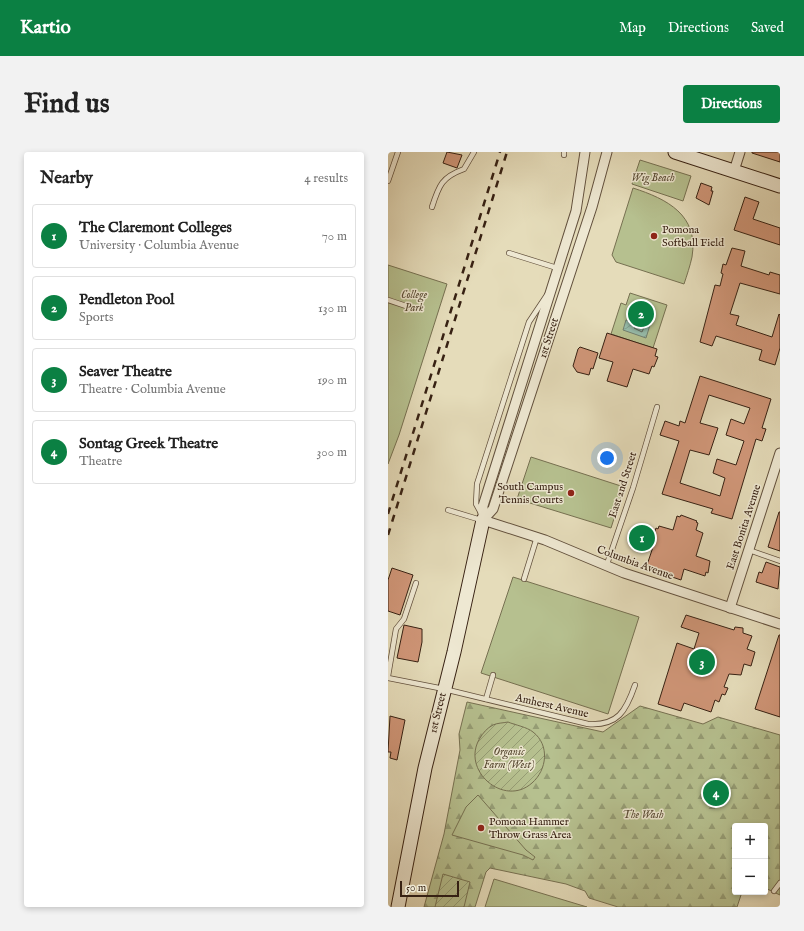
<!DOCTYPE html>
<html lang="en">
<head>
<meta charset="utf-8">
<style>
	body { margin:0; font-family:"IM FELL English",serif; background:#f2f2f2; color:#222 }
	.controls { position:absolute; right:12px; bottom:12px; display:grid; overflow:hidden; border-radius:4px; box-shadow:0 2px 6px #0003 }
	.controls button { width:36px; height:36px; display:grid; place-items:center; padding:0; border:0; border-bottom:1px solid #e0e0e0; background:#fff; color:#222; font:20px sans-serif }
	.scale { position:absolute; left:12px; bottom:10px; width:59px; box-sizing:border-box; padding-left:4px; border:2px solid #372113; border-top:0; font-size:11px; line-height:14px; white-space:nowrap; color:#372113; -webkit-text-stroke:3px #eee8d2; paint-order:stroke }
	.you { position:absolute; left:219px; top:306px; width:14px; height:14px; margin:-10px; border:3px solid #fff; border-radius:50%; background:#1a73e8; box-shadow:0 0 0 6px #1a73e833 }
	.badge { display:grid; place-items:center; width:26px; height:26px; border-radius:50%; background:#0b8043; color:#fff; font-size:13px; font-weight:700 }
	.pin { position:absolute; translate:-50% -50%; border:2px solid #fff; box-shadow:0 1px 4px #0006 }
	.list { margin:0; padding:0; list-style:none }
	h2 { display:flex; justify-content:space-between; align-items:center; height:52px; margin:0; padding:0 16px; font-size:17px }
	h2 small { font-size:13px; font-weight:400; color:#767676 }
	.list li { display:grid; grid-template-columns:26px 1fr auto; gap:12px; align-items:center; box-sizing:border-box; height:64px; margin:0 8px 8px; padding:0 8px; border:1px solid #e0e0e0; border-radius:4px }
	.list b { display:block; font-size:15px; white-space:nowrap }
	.list p { margin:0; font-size:13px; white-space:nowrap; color:#767676 }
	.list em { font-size:13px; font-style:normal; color:#767676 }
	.map { position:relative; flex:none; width:392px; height:755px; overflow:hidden; border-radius:4px }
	header { display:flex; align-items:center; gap:24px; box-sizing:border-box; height:56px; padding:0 20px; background:#0b8043; color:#fff }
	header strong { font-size:19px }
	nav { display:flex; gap:22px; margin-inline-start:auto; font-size:14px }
	.intro { display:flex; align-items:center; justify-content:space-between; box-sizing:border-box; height:96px; padding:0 24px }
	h1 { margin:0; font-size:28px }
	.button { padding:10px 18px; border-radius:4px; background:#0b8043; color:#fff; font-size:14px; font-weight:700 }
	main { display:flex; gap:24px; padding:0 24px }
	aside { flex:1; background:#fff; border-radius:4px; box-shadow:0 2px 6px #0003 }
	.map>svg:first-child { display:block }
</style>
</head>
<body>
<header>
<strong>Kartio</strong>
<nav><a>Map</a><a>Directions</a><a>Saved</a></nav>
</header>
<div class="intro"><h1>Find us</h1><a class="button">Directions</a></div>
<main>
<aside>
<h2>Nearby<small>4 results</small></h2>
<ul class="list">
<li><span class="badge">1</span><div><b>The Claremont Colleges</b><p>University · Columbia Avenue</p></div><em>70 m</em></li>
<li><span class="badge">2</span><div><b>Pendleton Pool</b><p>Sports</p></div><em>130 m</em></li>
<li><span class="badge">3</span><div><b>Seaver Theatre</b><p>Theatre · Columbia Avenue</p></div><em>190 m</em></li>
<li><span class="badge">4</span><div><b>Sontag Greek Theatre</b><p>Theatre</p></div><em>300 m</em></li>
</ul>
</aside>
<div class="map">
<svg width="392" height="755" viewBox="0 0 392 755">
	<defs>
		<pattern id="forest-firs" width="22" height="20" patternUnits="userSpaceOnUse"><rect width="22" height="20" fill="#b6c08f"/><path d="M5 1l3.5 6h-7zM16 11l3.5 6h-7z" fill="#959c74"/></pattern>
		<pattern id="garden-furrows" width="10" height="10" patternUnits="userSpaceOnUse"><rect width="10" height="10" fill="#b6c08f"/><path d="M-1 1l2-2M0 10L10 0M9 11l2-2" fill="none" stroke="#959c74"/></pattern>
		<pattern id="water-waves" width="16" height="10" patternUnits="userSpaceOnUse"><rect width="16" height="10" fill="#97bcaa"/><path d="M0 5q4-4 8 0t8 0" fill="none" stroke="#83a191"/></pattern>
	</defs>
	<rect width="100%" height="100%" fill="#e5dcba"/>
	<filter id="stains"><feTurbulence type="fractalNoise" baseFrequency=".005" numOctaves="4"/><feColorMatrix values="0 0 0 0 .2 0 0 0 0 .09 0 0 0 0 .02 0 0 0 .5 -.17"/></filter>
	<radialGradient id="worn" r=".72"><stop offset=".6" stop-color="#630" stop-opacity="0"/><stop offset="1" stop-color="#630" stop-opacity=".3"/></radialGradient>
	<!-- forest -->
	<polygon fill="url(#forest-firs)" stroke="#767051" points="79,550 215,580 252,554 315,572 330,565 392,583 392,743 377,736 377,674 347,674 347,740 354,740 349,755 230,755 201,746 197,739 178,732 102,716 98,720 87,755 36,755 56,682 72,598 71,582"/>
	<!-- park -->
	<g fill="#b6c08f" stroke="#767051">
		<polygon points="252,8 303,24 295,49 244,32"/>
		<path d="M245,36C279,47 311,63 304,105C302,114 299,123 296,132L228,110L224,103Z"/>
		<polygon points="0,113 59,132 11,283 0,312"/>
		<polygon points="242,141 279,153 265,196 223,182 233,151 238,153"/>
		<polygon points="143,305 236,335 223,376 129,347"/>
		<polygon points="125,425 251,465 220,562 93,521"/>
		<polygon points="90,643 138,698 147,705 145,708 135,703 64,683 78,655"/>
		<polygon points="106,727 199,755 97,755"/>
	</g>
	<!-- garden -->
	<g fill="url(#garden-furrows)" stroke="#767051">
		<path d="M120,570C127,573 139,575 145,580C162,593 159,618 144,631C116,656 72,618 92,586C95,581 99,576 105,573C109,571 115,571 120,570Z"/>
		<polygon points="55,722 82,730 76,755 47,755"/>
	</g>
	<!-- water -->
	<polygon fill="url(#water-waves)" stroke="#717e6e" points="252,155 266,160 258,186 235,178 238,168 247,171"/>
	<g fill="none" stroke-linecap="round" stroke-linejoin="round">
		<!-- shore -->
		<polygon stroke="#676e5e" stroke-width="1" points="254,161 261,164 254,180 246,176 251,172"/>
	</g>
	<!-- building -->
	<g fill="#d09678" stroke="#372113" fill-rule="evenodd">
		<polygon points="59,0 74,3 69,16 55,11"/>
		<polygon points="364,0 392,0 392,10 364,1"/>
		<polygon points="313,31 324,35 323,39 325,39 321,53 308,46"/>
		<polygon points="357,45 371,50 365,67 392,76 392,93 346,78"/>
		<polygon points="344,96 357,99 353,114 381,123 382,120 392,123 392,142 352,131 342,162 351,164 348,173 384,185 391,162 392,163 392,196 387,213 371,208 374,198 328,184 324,194 312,190 327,133 332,134 335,122 333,121 335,112 338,113"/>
		<polygon points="219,181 269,197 267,204 270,205 266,215 264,214 261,222 245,217 239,235 219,229 225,210 211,206"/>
		<polygon points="192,195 210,201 205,217 203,216 201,223 189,220 185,214 190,197"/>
		<path d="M312,224L383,247L374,276L378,277L374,289L368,287L344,367L323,361L325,357L274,342L291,289L272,283L277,269L291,274L292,269L297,271ZM321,243L362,256L356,272L343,267L338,283L356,289L348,313L329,307L325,321L337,326L332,344L292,331L302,298L321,303L330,276L312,271Z"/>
		<polygon points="391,360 392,360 392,399 380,395"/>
		<polygon points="293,363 309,369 308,370 310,371 308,378 315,381 308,404 322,409 320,421 318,420 317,424 296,417 293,428 258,416 268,386 265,385 268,376 270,377 271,374 285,378 289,364 292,365"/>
		<polygon points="378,410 392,415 390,437 368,430 371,420 374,421"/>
		<polygon points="4,416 25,423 12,463 0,459 0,428"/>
		<polygon points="298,463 346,478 347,475 355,476 355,481 364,484 359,497 367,500 363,514 356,512 353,523 341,522 336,535 340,536 337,543 334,542 331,550 327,548 323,560 296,551 293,559 270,552 289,491 306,497 311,481 293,475"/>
		<polygon points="16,473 34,477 34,490 30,510 9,506"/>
		<polygon points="391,483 392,483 392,565 367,557"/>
		<polygon points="2,564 17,568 9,608 2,606 3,600 0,600"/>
	</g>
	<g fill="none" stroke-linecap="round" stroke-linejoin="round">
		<!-- lane casing -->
		<g stroke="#62503d" stroke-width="6">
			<g id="lane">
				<polyline points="176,3 176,0"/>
				<polyline points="0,29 10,0"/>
				<path d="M44,55C51,33 54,25 76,17L86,0"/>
				<polyline points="121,101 169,116"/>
				<polyline points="0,148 21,155"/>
				<polyline points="60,358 93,368"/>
				<polyline points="93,361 88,352 89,332 141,170 159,143"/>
				<polyline points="361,398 392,409"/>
				<polyline points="218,415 245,336 269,255"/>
				<polyline points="136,427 149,385"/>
				<polyline points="0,524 8,477 16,467 28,431"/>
				<path d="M0,526L56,537L200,572C230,574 238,559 247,533"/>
				<polyline points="98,547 105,523"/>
				<polyline points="386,739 392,731"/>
			</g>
		</g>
		<!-- street casing -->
		<g stroke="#62503d" stroke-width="11">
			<g id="street">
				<polyline points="346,19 352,0"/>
				<polyline points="95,368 105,357 204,55 219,0"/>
				<polyline points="95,368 95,354 188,59 197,0"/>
				<polyline points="95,368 157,388 236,421 392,472"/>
				<polyline points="342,456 392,301"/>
			</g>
		</g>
		<!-- secondary casing -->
		<g stroke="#372113" stroke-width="15">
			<g id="secondary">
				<polyline points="287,0 392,34"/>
				<polyline points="10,755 37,616 66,500 95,368"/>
			</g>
		</g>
		<!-- lane -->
		<use href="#lane" stroke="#eee8d2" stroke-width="4.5"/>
		<!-- street -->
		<use href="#street" stroke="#eee8d2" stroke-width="9"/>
		<!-- secondary -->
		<use href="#secondary" stroke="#eee8d2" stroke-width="13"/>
		<!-- rail -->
		<g stroke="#372113" stroke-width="2.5" stroke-dasharray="7 7" stroke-linecap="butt">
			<polyline points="0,362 112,0"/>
			<polyline points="0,383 119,0"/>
		</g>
	</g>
	<!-- markers -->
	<g fill="#8f2418" stroke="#eee8d2" stroke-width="1.5">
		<circle cx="266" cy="84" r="4"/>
		<circle cx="183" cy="341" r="4"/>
		<circle cx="93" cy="676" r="4"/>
	</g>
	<g text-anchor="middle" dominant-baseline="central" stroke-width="3" stroke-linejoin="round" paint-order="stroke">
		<!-- park labels -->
		<g font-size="11" font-style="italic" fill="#574932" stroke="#eee8d2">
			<text x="265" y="26">Wig Beach</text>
			<text x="26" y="143">College<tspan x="26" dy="13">Park</tspan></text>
			<text x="121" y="600">Organic<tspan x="121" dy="13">Farm (West)</tspan></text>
			<text x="255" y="663">The Wash</text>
		</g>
		<!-- poi labels -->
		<g font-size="11" fill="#372113" stroke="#eee8d2" text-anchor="start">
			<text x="274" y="78">Pomona<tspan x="274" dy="13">Softball Field</tspan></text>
			<text x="175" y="335" text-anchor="end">South Campus<tspan x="175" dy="13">Tennis Courts</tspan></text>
			<text x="101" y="670">Pomona Hammer<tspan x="101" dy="13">Throw Grass Area</tspan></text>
		</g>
		<!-- street labels -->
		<g font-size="11" fill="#372113" stroke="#eee8d2">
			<text transform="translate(161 186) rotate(-72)">1st Street</text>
			<text transform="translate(235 333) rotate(-72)">East 2nd Street</text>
			<text transform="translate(356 375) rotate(-72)">East Bonita Avenue</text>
			<text transform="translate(247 411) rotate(20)">Columbia Avenue</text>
			<text transform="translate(164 554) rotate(13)">Amherst Avenue</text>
			<text transform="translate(50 561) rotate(-76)">1st Street</text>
		</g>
	</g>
	<rect width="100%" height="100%" filter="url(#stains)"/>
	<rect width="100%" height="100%" fill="url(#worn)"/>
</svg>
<div class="controls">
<button>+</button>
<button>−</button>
</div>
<div class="scale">50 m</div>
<div class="you"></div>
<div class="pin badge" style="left:254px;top:386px">1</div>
<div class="pin badge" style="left:253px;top:162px">2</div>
<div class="pin badge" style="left:314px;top:510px">3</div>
<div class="pin badge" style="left:328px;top:641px">4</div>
</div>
</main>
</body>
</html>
